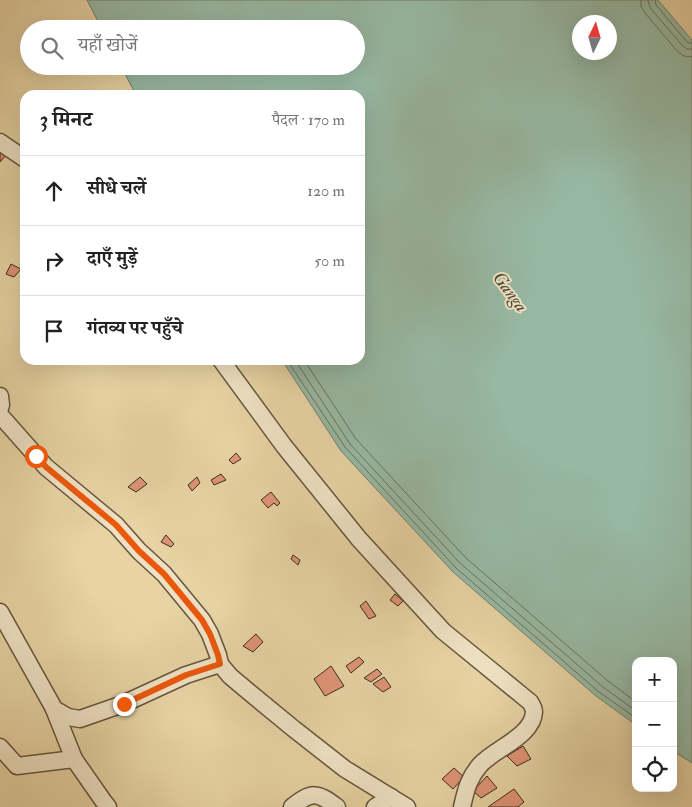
<!DOCTYPE html>
<html lang="hi">
<head>
<meta charset="utf-8">
<style>
	body { margin:0; font-family:"IM FELL Double Pica","Noto Serif Devanagari",serif; background:#f2f2f2; color:#222 }
	.controls { position:absolute; right:15px; bottom:15px; display:grid; overflow:hidden; border-radius:10px; box-shadow:0 5px 20px #0002 }
	.controls button { width:45px; height:45px; display:grid; place-items:center; padding:0; border:0; border-bottom:1px solid #e0e0e0; background:#fff; color:#222; font:25px sans-serif }
	.compass { position:absolute; left:572px; top:15px; width:45px; height:45px; border-radius:50%; background:#fff; box-shadow:0 5px 20px #0002; rotate:5deg }
	.stop { position:absolute; width:15px; height:15px; margin:-11px; border:4px solid #ea580c; border-radius:50%; background:#fff }
	.stop.end { background:#ea580c; border-color:#fff; box-shadow:0 1px 5px #0008 }
	.list { margin:0; padding:0; list-style:none }
	h2 { display:flex; justify-content:space-between; align-items:center; height:65px; margin:0; padding:0 20px; font-size:21px }
	h2 small { font-size:16px; font-weight:400; color:#767676 }
	.list li { display:grid; grid-template-columns:32px 1fr auto; gap:15px; align-items:center; box-sizing:border-box; height:70px; padding:0 20px; border-top:1px solid #e0e0e0 }
	.list b { display:block; font-size:19px; white-space:nowrap }
	.list em { font-size:16px; font-style:normal; color:#767676 }
	.icon { flex:none; width:28px; height:28px; fill:none; stroke:currentColor; stroke-width:2; stroke-linecap:round; stroke-linejoin:round }
	.map { position:relative; flex:none; width:692px; height:807px; overflow:hidden }
	.search { position:absolute; background:#fff; box-shadow:0 5px 20px #0002; left:20px; top:20px; width:345px; height:55px; display:flex; align-items:center; gap:12px; box-sizing:border-box; padding:0 18px; border-radius:28px; color:#767676; font-size:19px }
	.panel { position:absolute; background:#fff; box-shadow:0 5px 20px #0002; left:20px; top:90px; width:345px; height:275px; border-radius:15px }
	.map>svg:first-child { display:block }
</style>
</head>
<body>
<div class="map">
<svg width="692" height="807" viewBox="0 0 692 807">
	<rect width="100%" height="100%" fill="#e7d3a4"/>
	<filter id="stains"><feTurbulence type="fractalNoise" baseFrequency=".004" numOctaves="4"/><feColorMatrix values="0 0 0 0 .2 0 0 0 0 .09 0 0 0 0 .02 0 0 0 .5 -.17"/></filter>
	<radialGradient id="worn" r=".72"><stop offset=".6" stop-color="#630" stop-opacity="0"/><stop offset="1" stop-color="#630" stop-opacity=".3"/></radialGradient>
	<!-- water -->
	<path fill="#97b8a3" stroke="#72806d" fill-rule="evenodd" d="M87,0H658L692,40V763L673,751V661H636V725L596,696L453,572L341,451L282,360H360V95H136L121,66H356V29H102ZM580,22H610V52H580Z"/>
	<g fill="none" stroke-linecap="round" stroke-linejoin="round">
		<!-- shore -->
		<g stroke="#69725f" stroke-width="1">
			<polyline points="641,0 641,6 645,13 678,52 684,56 692,57"/>
			<polyline points="648,0 649,4 651,9 682,45 687,49 692,49"/>
			<polyline points="655,0 656,5 686,41 689,43 692,43"/>
			<polyline points="287,360 345,447 456,568 599,692 636,718"/>
			<polyline points="295,360 350,444 460,563 603,687 636,711"/>
			<polyline points="304,360 356,439 466,558 608,681 636,702"/>
		</g>
	</g>
	<!-- building -->
	<g fill="#df9477" stroke="#3b2d1b">
		<polygon points="0,149 8,153 0,162"/>
		<polygon points="11,264 21,269 14,277 6,274"/>
		<polygon points="236,453 241,459 233,464 229,460"/>
		<polygon points="221,474 226,480 214,485 211,480"/>
		<polygon points="140,477 147,484 136,492 128,487"/>
		<polygon points="197,477 200,483 192,491 188,485"/>
		<polygon points="271,492 280,503 277,506 274,503 268,508 261,500"/>
		<polygon points="166,535 174,544 171,547 161,542"/>
		<polygon points="293,555 300,560 298,565 291,559"/>
		<polygon points="395,594 403,601 398,606 390,600"/>
		<polygon points="366,601 376,616 369,619 360,606"/>
		<polygon points="256,634 263,642 253,652 243,646"/>
		<polygon points="359,657 364,662 351,673 346,666"/>
		<polygon points="331,666 344,686 325,696 314,679"/>
		<polygon points="377,669 382,674 371,682 364,678"/>
		<polygon points="384,677 391,687 383,692 373,684"/>
		<polygon points="523,746 531,759 517,766 507,756"/>
		<polygon points="454,768 464,777 453,789 442,779"/>
		<polygon points="487,776 497,788 481,798 473,791"/>
		<polygon points="514,789 524,802 518,807 488,807"/>
	</g>
	<g fill="none" stroke-linecap="round" stroke-linejoin="round">
		<!-- street casing -->
		<g stroke="#66563d" stroke-width="19">
			<g id="street">
				<polyline points="0,142 25,159"/>
				<path d="M221,360L284,446L359,539L443,631L530,702C532,705 534,709 534,712C533,736 494,749 480,765C468,779 466,790 462,807"/>
				<polyline points="0,396 1,405 0,408"/>
				<polyline points="0,415 46,467 116,525 139,551 164,574 202,620 210,634 218,655 220,664"/>
				<polyline points="0,612 52,705 54,709 68,717 80,719 123,704 186,675 220,664 230,676 249,692 294,729 345,769 407,807"/>
				<polyline points="54,709 74,759"/>
				<polyline points="0,747 17,766 74,759 104,802 108,807"/>
				<path d="M292,807C312,791 317,792 337,807"/>
				<polyline points="375,807 391,797"/>
			</g>
		</g>
		<!-- street -->
		<use href="#street" stroke="#efe2c4" stroke-width="16"/>
	</g>
	<g fill="none" stroke-linecap="round" stroke-linejoin="round">
		<!-- route -->
		<polyline stroke="#ea580c" stroke-width="6" points="36,456 46,467 116,525 139,551 164,574 202,620 210,634 218,655 220,664 186,675 124,704"/>
	</g>
	<g text-anchor="middle" dominant-baseline="central" stroke-width="4" stroke-linejoin="round" paint-order="stroke">
		<!-- water labels -->
		<g font-size="18" font-style="italic" fill="#4d4936" stroke="#efe2c4">
			<text transform="translate(510 292) rotate(53)">Ganga</text>
		</g>
	</g>
	<rect width="100%" height="100%" filter="url(#stains)"/>
	<rect width="100%" height="100%" fill="url(#worn)"/>
</svg>
<div class="controls">
<button>+</button>
<button>−</button>
<button><svg class="icon" aria-label="locate" viewBox="0 0 24 24"><circle cx="12" cy="12" r="6"/><path d="M12 2v4M12 18v4M2 12h4M18 12h4"/></svg></button>
</div>
<svg class="compass" viewBox="-18 -18 36 36"><path d="M0-13l5 13h-10z" fill="#e53935"/><path d="M0 13l5-13h-10z" fill="#767676"/></svg>
<div class="stop" style="left:36px;top:456px"></div>
<div class="stop end" style="left:124px;top:704px"></div>
<div class="search"><svg class="icon" aria-label="search" viewBox="0 0 24 24"><circle cx="10" cy="10" r="6"/><path d="M15 15l6 6"/></svg>यहाँ खोजें</div>
<section class="panel">
<h2>3 मिनट<small>पैदल · 170 m</small></h2>
<ul class="list">
<li><svg class="icon" aria-label="ahead" viewBox="0 0 24 24"><path d="M12 20V5M6 11l6-6 6 6"/></svg><div><b>सीधे चलें</b></div><em>120 m</em></li>
<li><svg class="icon" aria-label="right" viewBox="0 0 24 24"><path d="M7 20v-9h11M14 6l5 5-5 5"/></svg><div><b>दाएँ मुड़ें</b></div><em>50 m</em></li>
<li><svg class="icon" aria-label="arrive" viewBox="0 0 24 24"><path d="M6 21V4h12l-3 4 3 4H6"/></svg><div><b>गंतव्य पर पहुँचे</b></div></li>
</ul>
</section>
</div>
</body>
</html>
